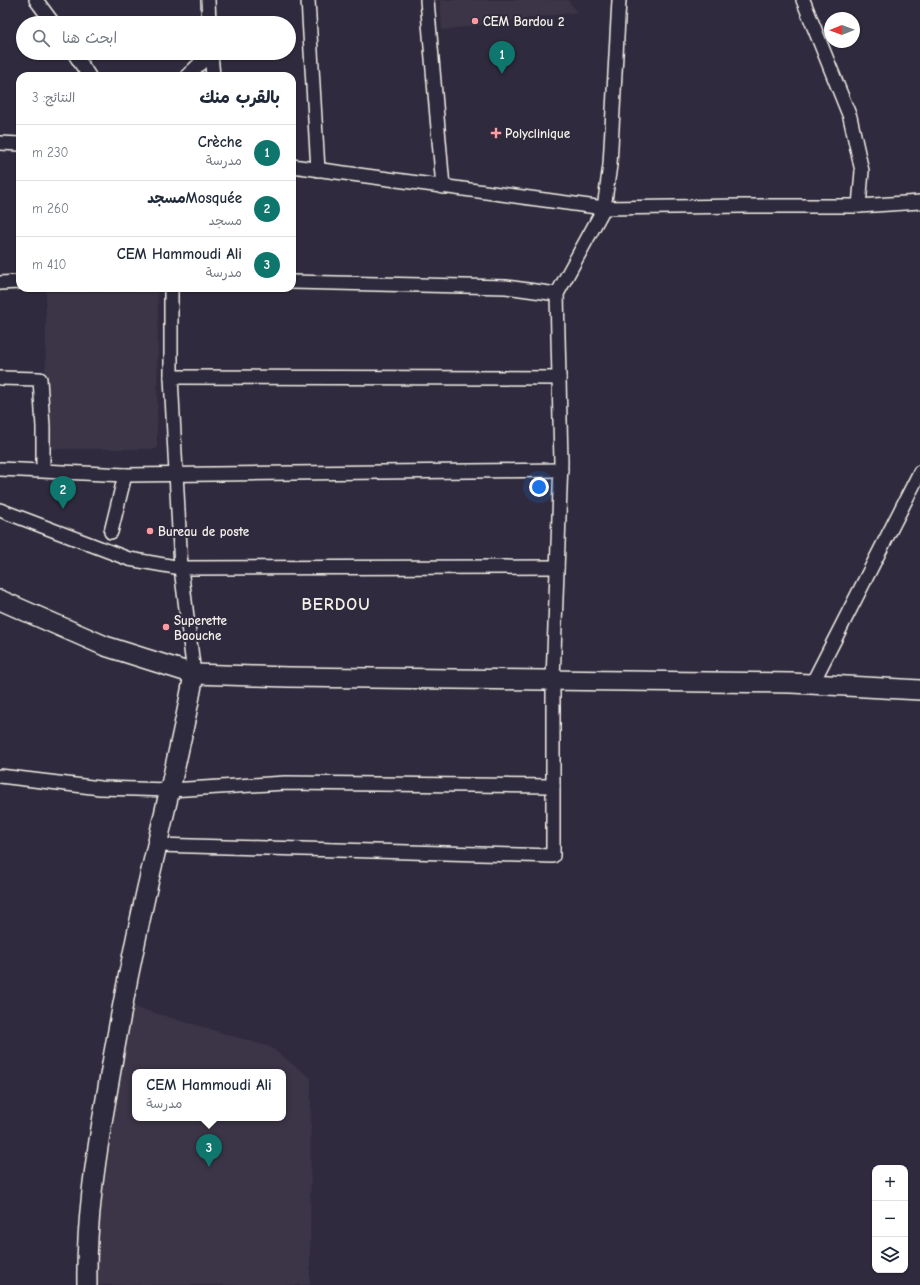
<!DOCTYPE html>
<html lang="ar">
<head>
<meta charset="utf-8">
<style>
	body { margin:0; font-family:"Comic Neue","Playpen Sans Arabic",sans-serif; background:#f2f2f3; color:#1f2937; direction:rtl }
	.controls { position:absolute; right:12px; bottom:12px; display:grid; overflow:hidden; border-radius:8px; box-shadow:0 1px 3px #0004 }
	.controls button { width:36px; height:36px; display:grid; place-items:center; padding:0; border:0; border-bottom:1px solid #e0e1e3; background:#fff; color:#1f2937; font:20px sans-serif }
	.compass { position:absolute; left:824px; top:12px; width:36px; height:36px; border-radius:50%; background:#fff; box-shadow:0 1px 3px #0004; rotate:269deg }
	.you { position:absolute; left:539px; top:487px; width:14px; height:14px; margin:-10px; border:3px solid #fff; border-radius:50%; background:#1a73e8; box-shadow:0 0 0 6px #1a73e833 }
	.badge { display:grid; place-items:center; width:26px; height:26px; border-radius:50%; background:#0f766e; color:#fff; font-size:13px; font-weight:700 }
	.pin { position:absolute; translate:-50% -33px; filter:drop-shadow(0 1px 2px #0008) }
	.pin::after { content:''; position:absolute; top:21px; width:14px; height:12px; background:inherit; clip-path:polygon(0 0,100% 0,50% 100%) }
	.popup { position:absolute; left:132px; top:1069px; width:154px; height:52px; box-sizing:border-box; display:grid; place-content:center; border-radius:8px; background:#fff; filter:drop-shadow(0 1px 3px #0005); font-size:13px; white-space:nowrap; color:#747a83 }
	.popup b { font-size:15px; color:#1f2937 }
	.popup::after { content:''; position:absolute; left:50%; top:100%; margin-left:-8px; border:8px solid transparent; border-top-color:#fff }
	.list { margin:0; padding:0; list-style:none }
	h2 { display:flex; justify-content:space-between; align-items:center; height:52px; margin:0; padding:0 16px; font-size:17px }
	h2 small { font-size:13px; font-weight:400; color:#747a83 }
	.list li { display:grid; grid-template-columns:26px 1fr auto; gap:12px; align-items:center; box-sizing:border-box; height:56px; padding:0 16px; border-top:1px solid #e0e1e3 }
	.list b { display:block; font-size:15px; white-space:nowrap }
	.list p { margin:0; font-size:13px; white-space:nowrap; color:#747a83 }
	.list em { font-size:13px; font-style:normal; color:#747a83 }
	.icon { flex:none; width:22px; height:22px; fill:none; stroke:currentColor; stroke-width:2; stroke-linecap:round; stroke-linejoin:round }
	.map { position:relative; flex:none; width:920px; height:1285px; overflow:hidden; direction:ltr }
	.search { position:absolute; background:#fff; box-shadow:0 1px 3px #0004; left:16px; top:16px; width:280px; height:44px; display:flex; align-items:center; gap:10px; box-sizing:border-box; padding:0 14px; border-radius:22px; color:#747a83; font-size:15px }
	.panel { position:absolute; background:#fff; box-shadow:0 1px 3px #0004; left:16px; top:72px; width:280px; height:220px; border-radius:12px; direction:rtl }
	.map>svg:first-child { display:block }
</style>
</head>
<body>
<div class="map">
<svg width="920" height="1285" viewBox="0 0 920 1285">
	<rect width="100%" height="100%" fill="#2f2a3d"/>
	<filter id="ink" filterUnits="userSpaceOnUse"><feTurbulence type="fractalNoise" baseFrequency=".025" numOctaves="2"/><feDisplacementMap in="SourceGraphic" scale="8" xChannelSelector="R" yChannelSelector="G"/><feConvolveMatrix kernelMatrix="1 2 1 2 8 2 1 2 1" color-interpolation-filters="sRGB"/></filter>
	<g filter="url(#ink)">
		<!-- built -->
		<g fill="#3b3647" fill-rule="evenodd">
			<polygon points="440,0 568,0 577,12 442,30"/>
			<polygon points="46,291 158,291 157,449 45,449"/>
			<path d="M131,1006L270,1047L311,1078L310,1285H96L94,1255ZM135,1072H283V1118H135Z"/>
		</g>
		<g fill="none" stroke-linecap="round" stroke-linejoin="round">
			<!-- minor casing -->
			<g stroke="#f4f1e8" stroke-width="16">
				<g id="minor">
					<polyline points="36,0 53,23"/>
					<polyline points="208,0 209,23"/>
					<polyline points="308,0 318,170"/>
					<polyline points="427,0 443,187"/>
					<polyline points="803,0 850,117 862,171 859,206"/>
					<polyline points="74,53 89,76"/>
					<polyline points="211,54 213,76"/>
					<polyline points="187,76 211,53"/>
					<polyline points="0,143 20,144"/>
					<polyline points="292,166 604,208 743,206 859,206 920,202"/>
					<polyline points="292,282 506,287 557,294"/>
					<polyline points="0,283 20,282"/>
					<polyline points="171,288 171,377 181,568 194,674"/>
					<polyline points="171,377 559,378"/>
					<polyline points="0,378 40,379 43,427 43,470"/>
					<polyline points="0,469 125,475 561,470"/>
					<polyline points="0,510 129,559 181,568 557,567"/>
					<polyline points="111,532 125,475"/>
					<polyline points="812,684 920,472"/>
					<polyline points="0,776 100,788 170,790 285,783 553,786"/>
					<polyline points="157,845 553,856 553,680 561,462 557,294 604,208 610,165 619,0"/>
				</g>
			</g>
			<!-- secondary casing -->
			<g stroke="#f4f1e8" stroke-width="22">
				<g id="secondary">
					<polyline points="0,600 105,646 194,674 288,677 791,683 920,690"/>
					<path d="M87,1285C86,1222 95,1161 106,1099C120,1014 137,929 157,845C170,788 184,732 194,674"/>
				</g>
			</g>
			<!-- minor -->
			<use href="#minor" stroke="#2f2a3d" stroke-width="13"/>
			<!-- secondary -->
			<use href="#secondary" stroke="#2f2a3d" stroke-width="19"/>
		</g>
	</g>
	<!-- markers -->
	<g fill="#ff9aa2" stroke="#2f2a3d" stroke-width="1.5">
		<circle cx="475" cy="21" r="4"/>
		<path d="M494 127h4v4h4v4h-4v4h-4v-4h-4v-4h4z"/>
		<circle cx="150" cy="531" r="4"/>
		<circle cx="166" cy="627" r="4"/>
	</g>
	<g text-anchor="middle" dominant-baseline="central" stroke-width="4" stroke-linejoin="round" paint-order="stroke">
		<!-- poi labels -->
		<g font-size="13" font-weight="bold" fill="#f4f1e8" stroke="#2f2a3d" text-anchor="start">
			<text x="483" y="21">CEM Bardou 2</text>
			<text x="505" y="133">Polyclinique</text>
			<text x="158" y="531">Bureau de poste</text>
			<text x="174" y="620">Superette<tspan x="174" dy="15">Baouche</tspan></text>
		</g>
		<!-- district labels -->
		<g font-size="17" font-weight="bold" letter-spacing="1" fill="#f4f1e8" stroke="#2f2a3d">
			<text x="336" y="604">BERDOU</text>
		</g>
	</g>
</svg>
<div class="controls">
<button>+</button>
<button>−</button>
<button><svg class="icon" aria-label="layers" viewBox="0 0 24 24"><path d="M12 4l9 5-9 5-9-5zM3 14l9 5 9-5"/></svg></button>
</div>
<svg class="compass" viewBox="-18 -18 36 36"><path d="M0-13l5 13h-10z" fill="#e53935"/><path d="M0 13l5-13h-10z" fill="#747a83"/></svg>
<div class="you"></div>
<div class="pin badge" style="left:502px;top:74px">1</div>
<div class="pin badge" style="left:63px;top:509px">2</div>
<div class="pin badge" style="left:209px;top:1167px">3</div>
<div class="popup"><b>CEM Hammoudi Ali</b>مدرسة</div>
<div class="search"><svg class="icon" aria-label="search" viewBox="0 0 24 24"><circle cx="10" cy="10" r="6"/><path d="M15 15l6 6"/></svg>ابحث هنا</div>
<section class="panel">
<h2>بالقرب منك<small>النتائج: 3</small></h2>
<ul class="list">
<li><span class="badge">1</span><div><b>Crèche</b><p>مدرسة</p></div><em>230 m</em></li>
<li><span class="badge">2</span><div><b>Mosquéeمسجد</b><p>مسجد</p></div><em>260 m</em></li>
<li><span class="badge">3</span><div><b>CEM Hammoudi Ali</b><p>مدرسة</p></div><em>410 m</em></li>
</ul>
</section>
</div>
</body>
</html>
